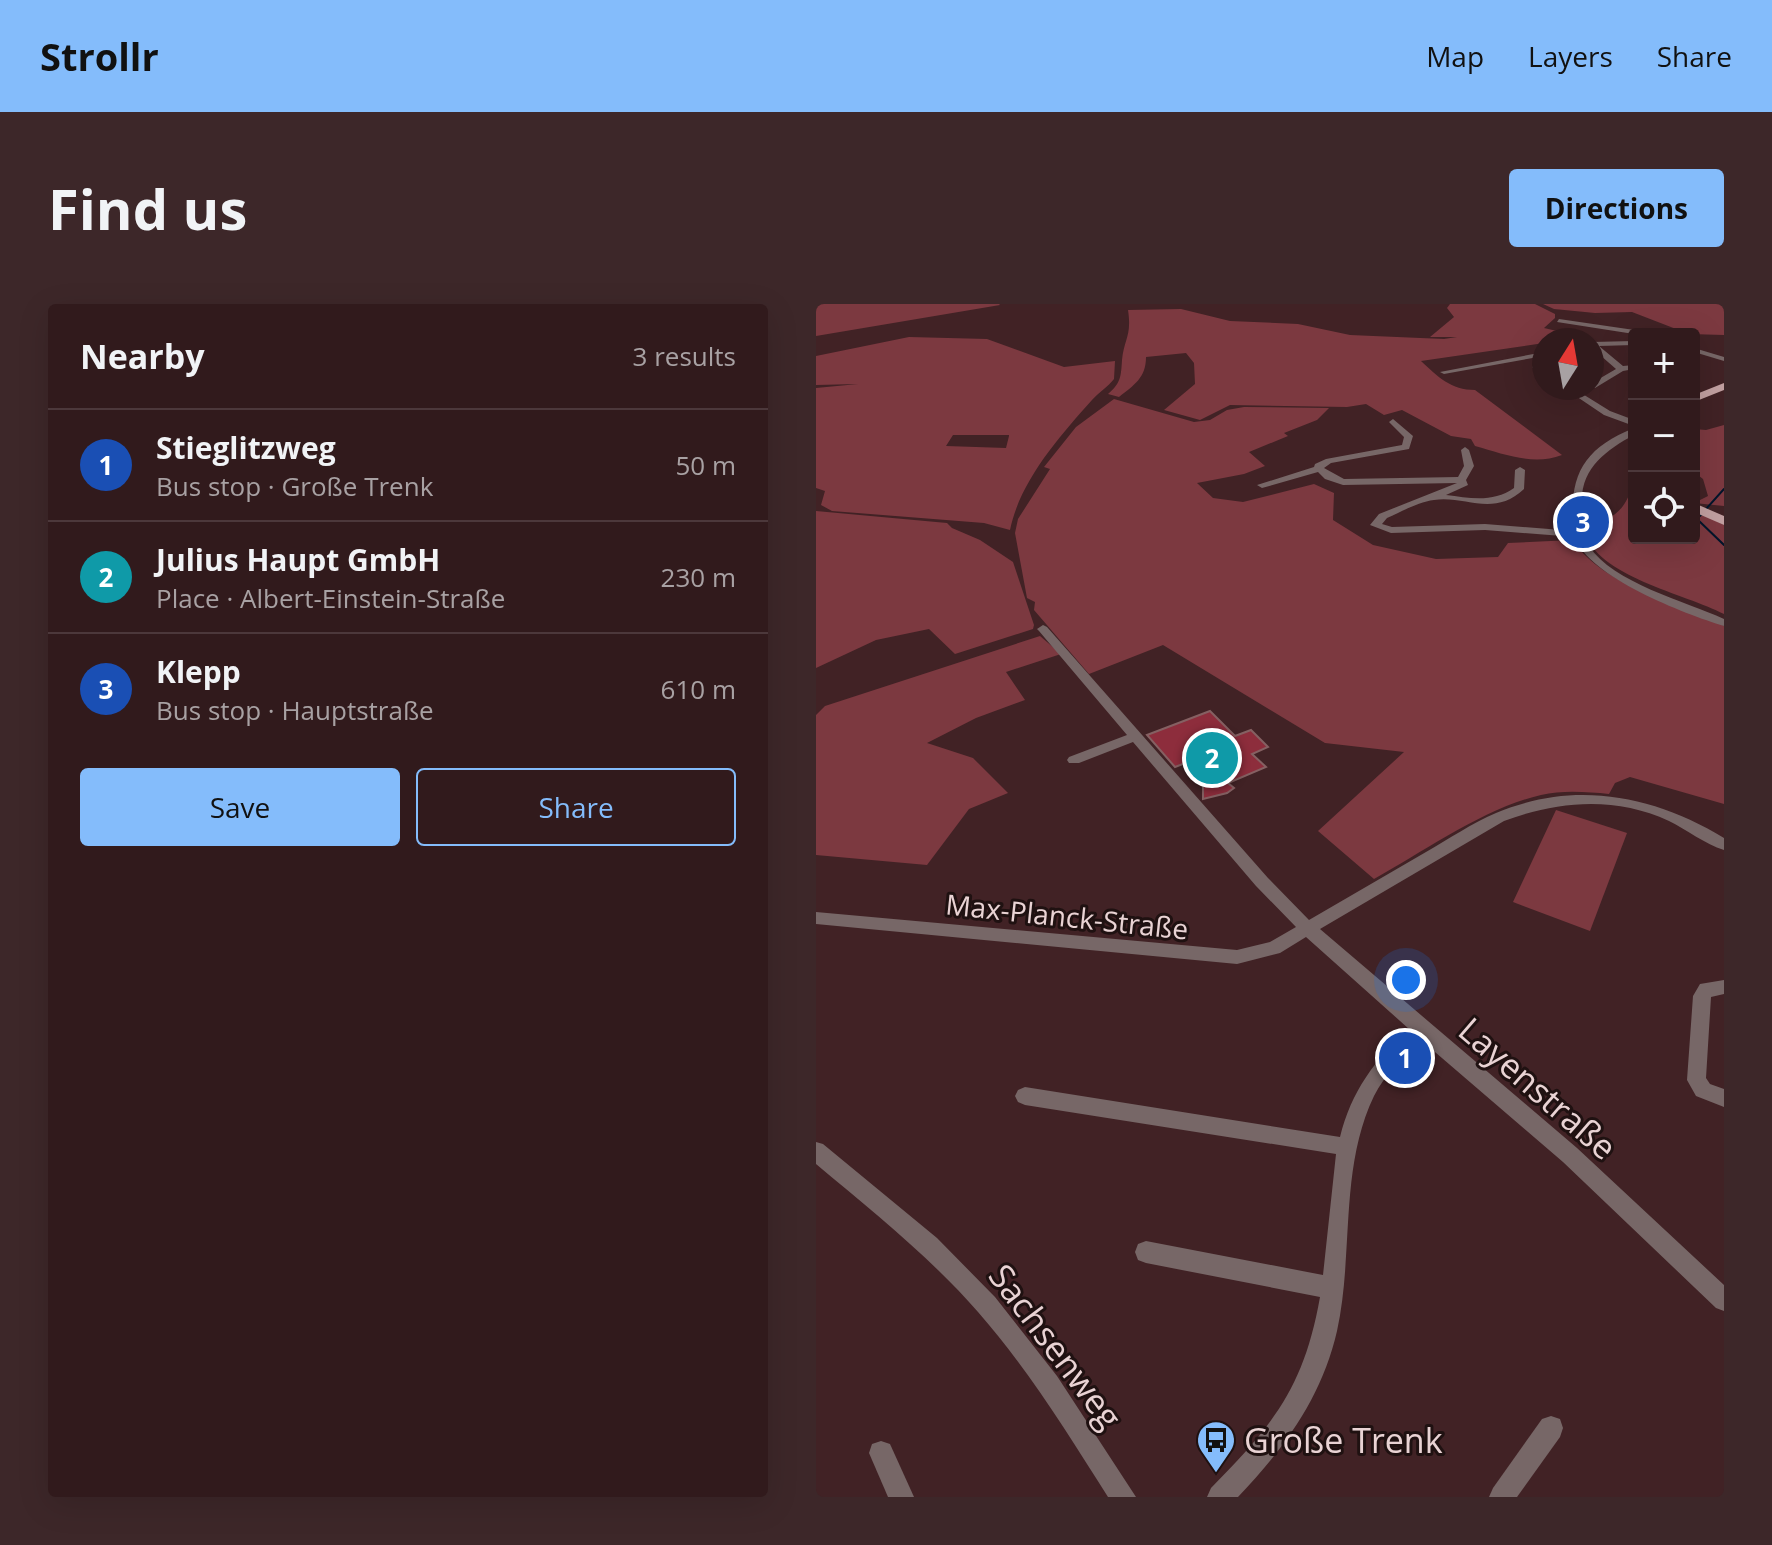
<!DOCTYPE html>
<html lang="en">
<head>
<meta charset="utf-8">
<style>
	body { margin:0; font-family:"Open Sans",sans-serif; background:#3d2729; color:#f1f3f6 }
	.controls { position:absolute; right:24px; top:24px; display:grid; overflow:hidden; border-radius:8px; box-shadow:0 8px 32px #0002 }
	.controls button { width:72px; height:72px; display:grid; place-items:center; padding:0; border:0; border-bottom:2px solid #4c383b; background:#311a1c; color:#f1f3f6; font:40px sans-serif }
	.compass { position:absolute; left:716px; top:24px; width:72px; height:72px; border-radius:50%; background:#311a1c; box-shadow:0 8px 32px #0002; rotate:11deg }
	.you { position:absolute; left:590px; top:676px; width:28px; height:28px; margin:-20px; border:6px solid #fff; border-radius:50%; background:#1a73e8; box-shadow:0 0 0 12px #1a73e833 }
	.badge { display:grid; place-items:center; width:52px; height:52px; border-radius:50%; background:#84bcfb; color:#fff; font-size:26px; font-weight:700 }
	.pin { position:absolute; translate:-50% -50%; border:4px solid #fff; box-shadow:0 2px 8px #0006 }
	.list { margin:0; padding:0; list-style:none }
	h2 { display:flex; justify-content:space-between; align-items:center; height:104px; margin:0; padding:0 32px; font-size:34px }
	h2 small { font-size:26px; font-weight:400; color:#a8a1a3 }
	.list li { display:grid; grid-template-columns:52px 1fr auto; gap:24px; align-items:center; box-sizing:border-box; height:112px; padding:0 32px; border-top:2px solid #4c383b }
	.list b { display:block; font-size:30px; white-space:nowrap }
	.list p { margin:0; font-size:26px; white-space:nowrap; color:#a8a1a3 }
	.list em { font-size:26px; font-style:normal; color:#a8a1a3 }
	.actions { display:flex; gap:16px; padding:24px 32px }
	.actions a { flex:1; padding:18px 0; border:2px solid #84bcfb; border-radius:8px; text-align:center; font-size:28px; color:#84bcfb }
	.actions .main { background:#84bcfb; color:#111 }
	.icon { flex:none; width:44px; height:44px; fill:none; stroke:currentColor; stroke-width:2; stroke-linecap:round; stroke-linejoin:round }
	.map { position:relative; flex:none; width:908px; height:1193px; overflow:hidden; border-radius:8px }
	header { display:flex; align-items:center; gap:48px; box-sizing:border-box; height:112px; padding:0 40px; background:#84bcfb; color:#111 }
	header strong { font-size:38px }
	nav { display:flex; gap:44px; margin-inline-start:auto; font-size:28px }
	.intro { display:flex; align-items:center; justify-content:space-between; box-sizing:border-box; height:192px; padding:0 48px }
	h1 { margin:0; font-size:56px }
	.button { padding:20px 36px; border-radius:8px; background:#84bcfb; color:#111; font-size:28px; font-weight:700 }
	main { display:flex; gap:48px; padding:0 48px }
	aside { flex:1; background:#311a1c; border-radius:8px; box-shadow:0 8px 32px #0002 }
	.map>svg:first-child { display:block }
</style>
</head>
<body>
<header>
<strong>Strollr</strong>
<nav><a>Map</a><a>Layers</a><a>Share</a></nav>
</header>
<div class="intro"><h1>Find us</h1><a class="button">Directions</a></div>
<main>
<aside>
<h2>Nearby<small>3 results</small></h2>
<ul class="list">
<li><span class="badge" style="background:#1a4fb4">1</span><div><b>Stieglitzweg</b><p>Bus stop · Große Trenk</p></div><em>50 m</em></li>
<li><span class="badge" style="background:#0f9aa8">2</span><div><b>Julius Haupt GmbH</b><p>Place · Albert-Einstein-Straße</p></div><em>230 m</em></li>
<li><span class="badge" style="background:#1a4fb4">3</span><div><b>Klepp</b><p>Bus stop · Hauptstraße</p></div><em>610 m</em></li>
</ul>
<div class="actions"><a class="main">Save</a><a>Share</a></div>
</aside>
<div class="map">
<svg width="908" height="1193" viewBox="0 0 908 1193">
	<rect width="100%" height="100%" fill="#412225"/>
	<!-- green -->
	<g fill="#7c3940" fill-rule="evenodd">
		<polygon points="0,0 183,0 184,1 0,32"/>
		<path d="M634,0H719L739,10V14L728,24L754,30L743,36H728V39L605,57C622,73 635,86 659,86L746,151C717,162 688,150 659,142L655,135L635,132L586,106L568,111L550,100L531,103L414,101L384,116L348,106L379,80L378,59L370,49L330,53C330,74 318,81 303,93L292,90C305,79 305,72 306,56C308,35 316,32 312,6L365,5L414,17L482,20L534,31L628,35L641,33H614L638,13L631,4Z"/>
		<polygon points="727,0 908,0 908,31 873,30 816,8 779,9 738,5"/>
		<path d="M93,33L171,35L248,63L299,57L298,75C292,83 283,88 276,96C243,133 204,177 194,226L168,219L16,207L5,201L9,187L0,184V84L42,80L0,81V52ZM137,131H193V132L190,144L130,142Z"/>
		<path d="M298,95L378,118L394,116L411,106L428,103L513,104L501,116L468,129L472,132L433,148L449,162L428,170L381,179L397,194L427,198L498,180L518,189L517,216L557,241L620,255L682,253L692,239L756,236C792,286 857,293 908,322V500L814,473L799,479L793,490C771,488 747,486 725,491C668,504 609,547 558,575L502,527L588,448L509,439L347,341L273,370L218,306L219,298L211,294L199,229L202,215L234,165L228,163L260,123Z"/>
		<polygon points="908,121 908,202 878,199 892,192 887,175 878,168 878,125 890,126"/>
		<path d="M818,175V234H878V205L884,209L881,214L888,211L908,221V310C870,290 779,272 769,227C798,212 810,209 818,175Z"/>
		<polygon points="0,207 131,219 136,224 164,236 197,258 218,321 217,325 139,350 113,325 60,336 0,364"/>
		<polygon points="224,332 245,350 190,368 209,396 160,414 111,439 157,454 192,489 153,505 111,561 0,551 0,411 9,402"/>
		<polygon points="740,506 811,529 774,627 697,598"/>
	</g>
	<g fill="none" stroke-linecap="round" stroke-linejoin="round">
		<!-- stream -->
		<polyline stroke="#02152b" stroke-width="2" points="908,185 881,215 908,241"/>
	</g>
	<!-- building -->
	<polygon fill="#8d2d3c" stroke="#856062" stroke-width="2" points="394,407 419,432 435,426 452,443 436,450 450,463 412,479 418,484 411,489 387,495 387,475 372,458 359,463 331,431"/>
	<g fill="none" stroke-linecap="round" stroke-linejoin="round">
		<!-- minor -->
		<g fill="#776767" fill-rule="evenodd">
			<polygon points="743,15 832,28 836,30 818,30 741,18"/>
			<polygon points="818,37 818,41 783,42 807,62 818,61 818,65 807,67 779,84 775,84 776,79 800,65 776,44 776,38"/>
			<polygon points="878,44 908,53 908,57 878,48"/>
			<polygon points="728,48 728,52 628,70 624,68"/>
			<polygon points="728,58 726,64 728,71 716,63"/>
			<polygon points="748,84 757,84 794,107 818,116 818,122 788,111"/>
			<path d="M577,115L597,132L593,145L515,159L508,164L528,175L642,173L648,162L645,146L649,143L653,146L658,162L650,176L652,181L630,191C654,194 677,199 698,184L699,166L704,163L709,166L708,185C677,214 649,191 618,196C602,198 585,208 571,214L566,220L576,223L669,220L758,227C752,173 766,145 818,124V131C790,146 764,165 766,200C766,213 766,231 773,242C797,279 869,297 908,315V322C869,310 772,273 759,233L669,226L575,229L554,221L563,210L641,179L527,181L509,175L502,168L446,184L441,181L498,163L499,160L510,155L586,141L588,133L573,118Z"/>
			<path d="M227,321L231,323L452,574L493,616C532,593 571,571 610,548C633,535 656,519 680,509C758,476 837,491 908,534V546C889,540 871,526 853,517C799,492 742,497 688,517L504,625L761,844L908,981V1007L900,1004L747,858L605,736C588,752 569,770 558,792C523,865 538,950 521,1027C506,1093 468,1145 422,1193H391L395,1184C458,1120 488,1083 504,993L330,959L322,956L319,948L322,940L330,937L507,971L520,850L209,801L202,798L199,792L202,786L209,783L524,833C535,788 559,755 593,725L490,633L464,649L421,660L0,620V608L421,646L454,638L480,623L440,582L317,438L263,459H253L251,456L253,453L311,431L223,327L221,325Z"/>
			<polygon points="908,676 908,690 895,693 890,774 894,780 908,785 908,803 880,792 871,776 877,692 884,680"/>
			<path d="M0,838L7,840L121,934L179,993L241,1072L320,1193H292C252,1130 212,1065 162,1008C114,953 56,907 0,860Z"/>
			<polygon points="735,1112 744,1115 747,1124 744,1133 701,1193 673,1193 677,1184 726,1115"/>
			<polygon points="65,1137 74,1140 98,1193 72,1193 53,1149 56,1140"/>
		</g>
		<!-- major -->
		<g fill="#c2a0a1" fill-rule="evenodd">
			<polygon points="908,79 908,86 878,98 878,91"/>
			<polygon points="878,199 908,212 908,221 878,208"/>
		</g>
	</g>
	<!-- icons -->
	<defs>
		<g id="bus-pin" transform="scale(2)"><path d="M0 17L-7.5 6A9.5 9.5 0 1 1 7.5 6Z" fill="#84bcfb" stroke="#1f1111"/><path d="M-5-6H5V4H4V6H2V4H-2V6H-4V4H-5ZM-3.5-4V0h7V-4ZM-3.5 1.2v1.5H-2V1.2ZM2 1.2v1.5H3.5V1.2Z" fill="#111"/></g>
	</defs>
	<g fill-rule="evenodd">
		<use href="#bus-pin" x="400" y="1136"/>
	</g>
	<g text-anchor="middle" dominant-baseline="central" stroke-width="6" stroke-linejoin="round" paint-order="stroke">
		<!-- street labels -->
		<g font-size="28" fill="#e9d3d4" stroke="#1f1111">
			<text transform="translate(251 612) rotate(6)">Max-Planck-Straße</text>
		</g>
		<!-- near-street labels -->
		<g font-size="34" fill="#e9d3d4" stroke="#1f1111">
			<text transform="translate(722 784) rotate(41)">Layenstraße</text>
			<text transform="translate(240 1042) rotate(53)">Sachsenweg</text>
		</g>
		<!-- near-poi labels -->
		<g font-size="34" fill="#e9d3d4" stroke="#1f1111" text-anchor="start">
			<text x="428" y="1136">Große Trenk</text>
		</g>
	</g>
</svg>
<div class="controls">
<button>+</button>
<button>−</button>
<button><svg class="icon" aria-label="locate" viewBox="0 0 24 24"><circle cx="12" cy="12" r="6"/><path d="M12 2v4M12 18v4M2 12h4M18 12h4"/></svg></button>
</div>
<svg class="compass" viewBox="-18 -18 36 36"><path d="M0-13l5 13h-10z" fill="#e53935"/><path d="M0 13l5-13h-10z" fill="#a8a1a3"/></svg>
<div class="you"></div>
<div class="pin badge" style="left:589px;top:754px;background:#1a4fb4">1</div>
<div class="pin badge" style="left:396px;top:454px;background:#0f9aa8">2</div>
<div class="pin badge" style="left:767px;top:218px;background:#1a4fb4">3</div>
</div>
</main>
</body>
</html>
